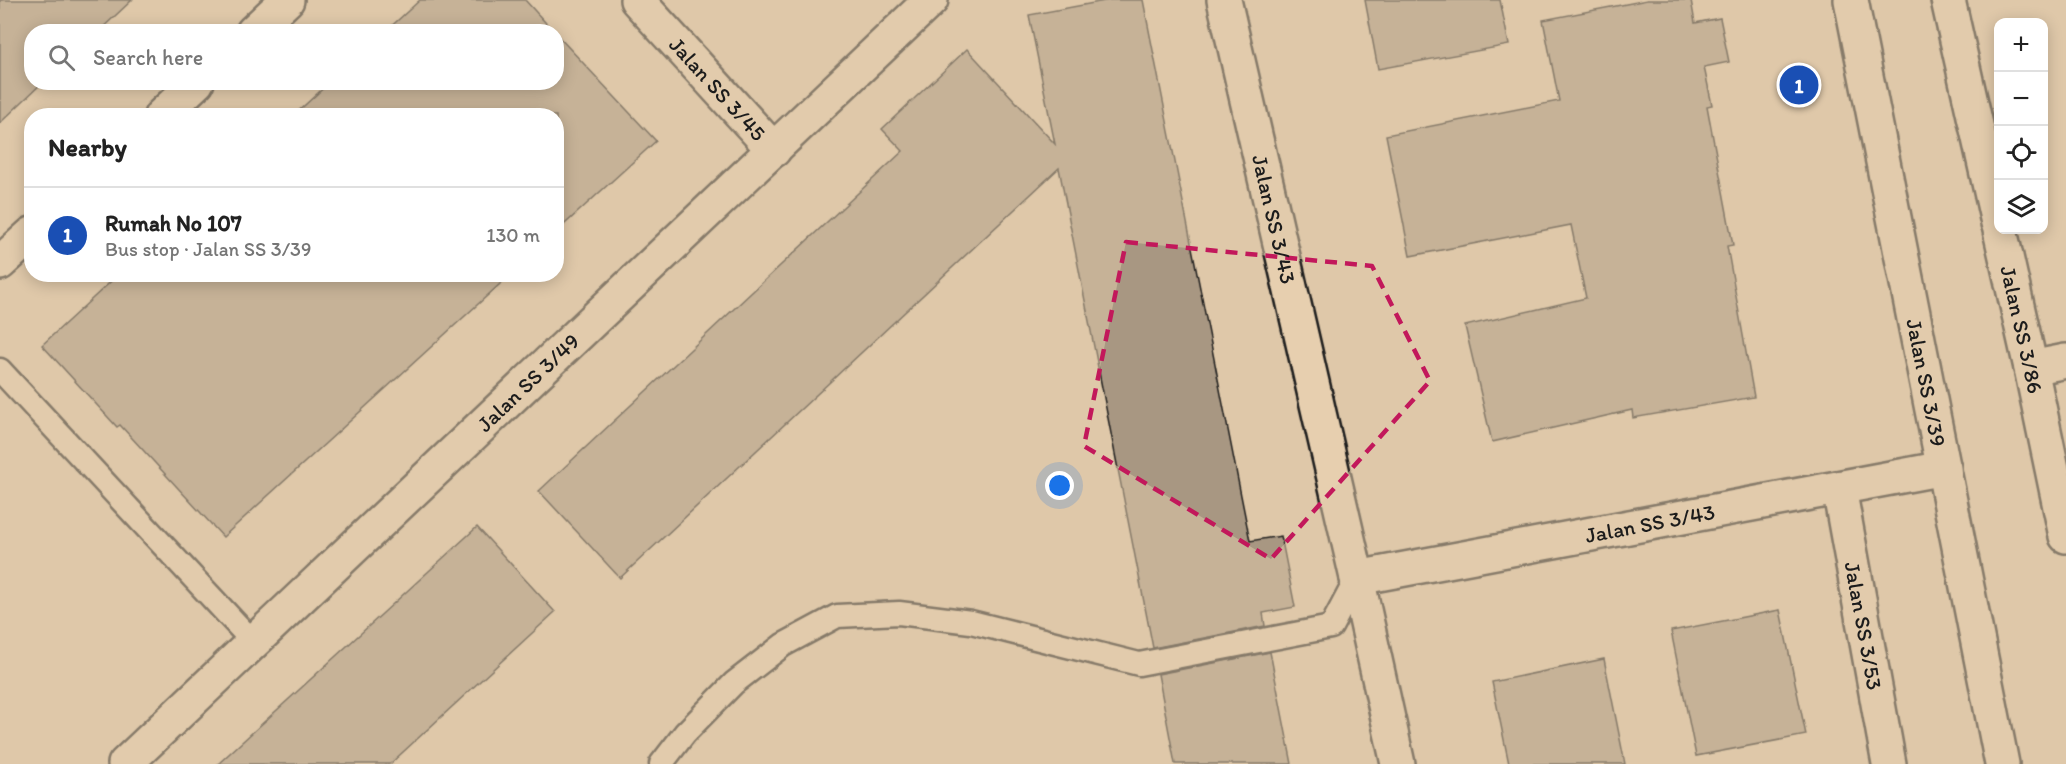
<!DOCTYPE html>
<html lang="en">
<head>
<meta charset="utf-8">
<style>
	body { margin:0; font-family:Itim,sans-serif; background:#f2f2f2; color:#222 }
	.controls { position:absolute; right:18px; top:18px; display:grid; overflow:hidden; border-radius:12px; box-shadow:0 3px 15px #0003 }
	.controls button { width:54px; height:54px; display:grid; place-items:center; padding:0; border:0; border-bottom:2px solid #e0e0e0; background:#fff; color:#222; font:30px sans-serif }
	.you { position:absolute; left:1060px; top:486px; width:21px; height:21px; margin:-15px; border:4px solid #fff; border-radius:50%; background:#1a73e8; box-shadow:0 0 0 9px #1a73e833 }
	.badge { display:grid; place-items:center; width:39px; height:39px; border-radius:50%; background:#d1495b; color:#fff; font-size:20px; font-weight:700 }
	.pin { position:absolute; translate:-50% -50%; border:3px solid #fff; box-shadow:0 2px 6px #0006 }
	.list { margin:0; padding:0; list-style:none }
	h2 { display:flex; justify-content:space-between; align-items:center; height:78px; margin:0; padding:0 24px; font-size:26px }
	h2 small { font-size:20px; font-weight:400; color:#767676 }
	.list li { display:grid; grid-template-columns:39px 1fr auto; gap:18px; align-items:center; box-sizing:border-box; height:96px; padding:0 24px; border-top:2px solid #e0e0e0 }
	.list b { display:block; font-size:22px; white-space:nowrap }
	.list p { margin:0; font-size:20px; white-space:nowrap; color:#767676 }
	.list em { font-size:20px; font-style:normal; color:#767676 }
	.icon { flex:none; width:33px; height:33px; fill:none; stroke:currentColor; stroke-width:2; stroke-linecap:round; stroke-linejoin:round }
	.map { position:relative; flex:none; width:2066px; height:764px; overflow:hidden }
	.search { position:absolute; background:#fff; box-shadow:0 3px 15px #0003; left:24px; top:24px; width:540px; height:66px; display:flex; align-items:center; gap:15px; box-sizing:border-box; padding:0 21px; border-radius:24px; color:#767676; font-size:22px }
	.panel { position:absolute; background:#fff; box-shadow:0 3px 15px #0003; left:24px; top:108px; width:540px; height:174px; border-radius:24px }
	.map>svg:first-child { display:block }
</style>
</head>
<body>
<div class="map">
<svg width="2066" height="764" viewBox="0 0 2066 764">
	<rect width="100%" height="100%" fill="#dfc8a9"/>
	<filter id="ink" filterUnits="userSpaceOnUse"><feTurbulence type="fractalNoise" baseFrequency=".0167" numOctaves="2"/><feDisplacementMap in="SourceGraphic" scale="12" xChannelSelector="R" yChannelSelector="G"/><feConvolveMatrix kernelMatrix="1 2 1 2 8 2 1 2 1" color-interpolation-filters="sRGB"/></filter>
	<g filter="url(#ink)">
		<!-- building -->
		<g fill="#a89782" stroke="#1c1c1c" stroke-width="1.5">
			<polygon points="0,0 132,0 98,32 32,32 32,82 43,82 0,123"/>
			<polygon points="420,0 525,0 554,32 385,32"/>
			<polygon points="1110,0 1143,0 1250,541 1281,536 1295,607 1263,613 1265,626 1153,648 1059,168 620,578 539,491 903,151 882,129 967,49 1055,144 1029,15"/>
			<polygon points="1365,0 1500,0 1509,45 1378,69"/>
			<polygon points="1647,0 1691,0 1695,23 1720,18 1729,62 1704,67 1712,105 1707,106 1733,245 1727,246 1754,397 1633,418 1632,410 1492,442 1465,326 1586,298 1571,225 1410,256 1386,135 1559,101 1543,20"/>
			<polygon points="556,34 656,141 556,232 556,116 293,116 330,82 556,82"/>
			<polygon points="119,274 511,274 223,537 120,425 117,427 42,345"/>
			<polygon points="477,527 555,612 390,764 218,764"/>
			<polygon points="1780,610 1806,735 1696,756 1671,631"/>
			<polygon points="1270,652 1292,764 1175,764 1158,674"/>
			<polygon points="1604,659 1625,764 1509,764 1492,682"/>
		</g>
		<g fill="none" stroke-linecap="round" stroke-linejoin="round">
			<!-- lane casing -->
			<g stroke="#1c1c1c" stroke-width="27">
				<g id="lane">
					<polyline points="0,370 254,643"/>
					<polyline points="661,764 685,733 734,683 783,645 837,616 899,613 971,622 1139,664 1331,627 1357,578"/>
				</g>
			</g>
			<!-- street casing -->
			<g stroke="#1c1c1c" stroke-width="38">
				<g id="street">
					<path id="s1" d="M637,0L774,150"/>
					<path id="s2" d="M1224,0L1357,578L1398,764"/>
					<polyline points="1948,0 1998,223"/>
					<polyline points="253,32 287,0"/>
					<polyline points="161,116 197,82"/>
					<path id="s3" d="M2000,230L2031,368L2066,536"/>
					<polyline points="0,263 32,234"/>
					<polyline points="2031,368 2066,361"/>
					<path id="s4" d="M1839,488L1889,764"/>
					<path id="s5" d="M1357,578L1944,468"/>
					<path id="s6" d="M125,764L931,0"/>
				</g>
			</g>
			<!-- secondary casing -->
			<g stroke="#1c1c1c" stroke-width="38">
				<g id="secondary">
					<path id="s7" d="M1851,0L2002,764"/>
				</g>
			</g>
			<!-- lane -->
			<use href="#lane" stroke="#e7cfaf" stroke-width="22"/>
			<!-- street -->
			<use href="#street" stroke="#e7cfaf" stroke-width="33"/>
			<!-- secondary -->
			<use href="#secondary" stroke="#e7cfaf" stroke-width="33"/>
		</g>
	</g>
	<!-- marked area -->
	<path d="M0 0H2066V764H0ZM1126,242L1372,266L1430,381L1271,559L1084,446Z" fill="#dfc8a9" fill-opacity=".55" fill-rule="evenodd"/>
	<path fill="none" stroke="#c2185b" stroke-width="4.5" stroke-dasharray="12 8" stroke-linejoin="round" d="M1126,242L1372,266L1430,381L1271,559L1084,446Z"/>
	<g text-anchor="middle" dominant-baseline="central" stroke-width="4.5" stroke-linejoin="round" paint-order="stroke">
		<!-- street labels -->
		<g font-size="22" fill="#1c1c1c" stroke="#e7cfaf">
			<text stroke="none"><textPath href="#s1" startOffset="120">Jalan SS 3/45</textPath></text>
			<text stroke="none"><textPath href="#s2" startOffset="225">Jalan SS 3/43</textPath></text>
			<text stroke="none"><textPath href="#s3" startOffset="102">Jalan SS 3/86</textPath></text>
			<text stroke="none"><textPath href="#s6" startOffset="555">Jalan SS 3/49</textPath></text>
			<text stroke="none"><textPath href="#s7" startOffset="390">Jalan SS 3/39</textPath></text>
			<text stroke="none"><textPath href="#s5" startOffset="298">Jalan SS 3/43</textPath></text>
			<text stroke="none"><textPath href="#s4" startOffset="140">Jalan SS 3/53</textPath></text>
		</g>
	</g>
</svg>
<div class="controls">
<button>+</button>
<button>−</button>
<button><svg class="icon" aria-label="locate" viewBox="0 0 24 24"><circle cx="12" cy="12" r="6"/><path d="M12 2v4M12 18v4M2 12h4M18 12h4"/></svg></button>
<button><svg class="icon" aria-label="layers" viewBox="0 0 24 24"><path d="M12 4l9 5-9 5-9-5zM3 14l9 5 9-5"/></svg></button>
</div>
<div class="you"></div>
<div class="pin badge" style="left:1799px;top:85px;background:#1a4fb4">1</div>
<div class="search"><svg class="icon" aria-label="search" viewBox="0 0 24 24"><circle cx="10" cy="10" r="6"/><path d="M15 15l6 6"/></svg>Search here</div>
<section class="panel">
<h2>Nearby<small></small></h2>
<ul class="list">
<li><span class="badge" style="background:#1a4fb4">1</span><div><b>Rumah No 107</b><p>Bus stop · Jalan SS 3/39</p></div><em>130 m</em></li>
</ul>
</section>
</div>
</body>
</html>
